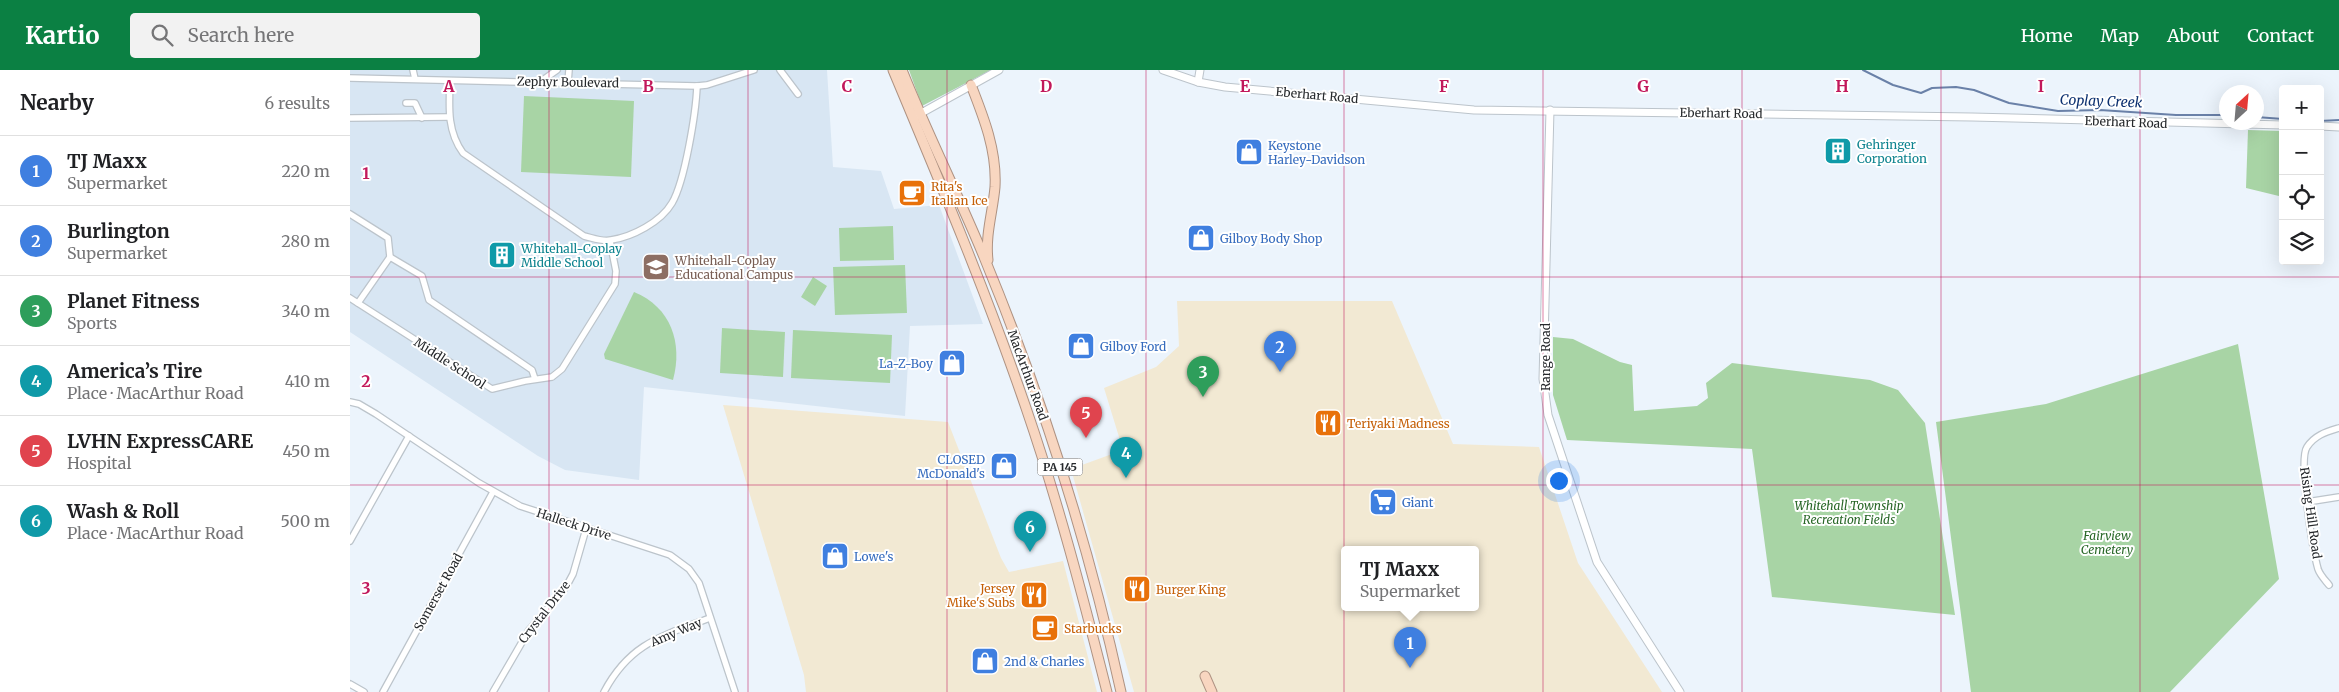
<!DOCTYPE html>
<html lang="en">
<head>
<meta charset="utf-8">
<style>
	body { margin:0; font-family:Merriweather,serif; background:#f2f2f2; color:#202124 }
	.controls { position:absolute; right:15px; top:15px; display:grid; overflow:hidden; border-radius:5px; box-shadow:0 5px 20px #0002 }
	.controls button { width:45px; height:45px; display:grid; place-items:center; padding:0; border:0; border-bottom:1px solid #e0e0e0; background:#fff; color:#202124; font:25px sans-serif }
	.compass { position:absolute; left:1869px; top:15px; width:45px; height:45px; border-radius:50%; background:#fff; box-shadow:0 5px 20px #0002; rotate:26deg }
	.you { position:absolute; left:1208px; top:410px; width:18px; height:18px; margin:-12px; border:4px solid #fff; border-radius:50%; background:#1a73e8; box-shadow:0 0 0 8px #1a73e833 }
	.badge { display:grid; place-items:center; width:32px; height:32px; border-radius:50%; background:#0b8043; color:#fff; font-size:16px; font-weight:700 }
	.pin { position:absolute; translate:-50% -41px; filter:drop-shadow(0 1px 2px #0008) }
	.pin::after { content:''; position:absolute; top:26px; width:18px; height:15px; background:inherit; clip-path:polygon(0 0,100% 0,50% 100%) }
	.popup { position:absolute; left:991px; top:476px; width:138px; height:65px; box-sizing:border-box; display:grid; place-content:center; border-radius:5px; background:#fff; filter:drop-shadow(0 1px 4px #0005); font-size:16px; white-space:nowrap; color:#757577 }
	.popup b { font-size:19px; color:#202124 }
	.popup::after { content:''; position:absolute; left:50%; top:100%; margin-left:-10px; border:10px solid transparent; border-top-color:#fff }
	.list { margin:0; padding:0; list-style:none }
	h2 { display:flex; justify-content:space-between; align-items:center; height:65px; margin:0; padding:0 20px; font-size:21px }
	h2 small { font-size:16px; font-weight:400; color:#757577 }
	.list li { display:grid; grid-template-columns:32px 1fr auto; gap:15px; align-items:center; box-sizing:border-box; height:70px; padding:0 20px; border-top:1px solid #e0e0e0 }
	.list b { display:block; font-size:19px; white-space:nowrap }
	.list p { margin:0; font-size:16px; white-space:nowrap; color:#757577 }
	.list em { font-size:16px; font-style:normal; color:#757577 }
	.icon { flex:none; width:28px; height:28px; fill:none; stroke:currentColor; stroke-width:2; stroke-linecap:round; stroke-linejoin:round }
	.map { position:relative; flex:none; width:1989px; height:622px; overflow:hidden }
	header { display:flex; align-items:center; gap:30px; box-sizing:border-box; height:70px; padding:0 25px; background:#0b8043; color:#fff }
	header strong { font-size:24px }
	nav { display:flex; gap:28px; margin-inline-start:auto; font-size:18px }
	.search { width:350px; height:45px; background:#f2f2f2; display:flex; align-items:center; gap:12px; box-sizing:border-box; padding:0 18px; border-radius:5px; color:#757577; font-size:19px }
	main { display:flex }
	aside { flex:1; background:#fff }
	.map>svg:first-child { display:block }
</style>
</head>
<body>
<header>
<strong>Kartio</strong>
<div class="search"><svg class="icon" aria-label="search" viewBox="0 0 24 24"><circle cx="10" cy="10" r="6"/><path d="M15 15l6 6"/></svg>Search here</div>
<nav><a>Home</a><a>Map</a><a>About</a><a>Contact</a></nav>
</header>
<main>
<aside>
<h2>Nearby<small>6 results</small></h2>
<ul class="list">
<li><span class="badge" style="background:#3f7fe0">1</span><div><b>TJ Maxx</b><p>Supermarket</p></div><em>220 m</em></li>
<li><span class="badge" style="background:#3f7fe0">2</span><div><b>Burlington</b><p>Supermarket</p></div><em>280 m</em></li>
<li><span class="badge" style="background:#2e9e5b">3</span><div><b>Planet Fitness</b><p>Sports</p></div><em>340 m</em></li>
<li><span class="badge" style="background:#0f9aa8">4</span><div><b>America’s Tire</b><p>Place · MacArthur Road</p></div><em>410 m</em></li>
<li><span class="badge" style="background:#e0444e">5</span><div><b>LVHN ExpressCARE</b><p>Hospital</p></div><em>450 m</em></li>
<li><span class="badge" style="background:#0f9aa8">6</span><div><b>Wash &amp; Roll</b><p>Place · MacArthur Road</p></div><em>500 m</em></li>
</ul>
</aside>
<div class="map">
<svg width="1989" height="622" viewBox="0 0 1989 622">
	<rect width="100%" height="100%" fill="#ecf4fc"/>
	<!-- commercial -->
	<g fill="#f2e9d3" fill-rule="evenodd">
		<path d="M827,231H1042L1103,374L1189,377L1228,493L1312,622H784L721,399L773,380L754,318L806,297L829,276ZM995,479H1125V537H995Z"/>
		<polygon points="373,335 598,352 651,488 659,502 713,491 747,622 456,622 454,605"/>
	</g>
	<!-- built -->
	<polygon fill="#d8e6f3" points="0,0 477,0 483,97 531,101 544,139 589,135 633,254 560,256 555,346 294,317 289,410 215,400 188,386 0,262"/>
	<!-- green -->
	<g fill="#a8d4a5">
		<polygon points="559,0 641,0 572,36"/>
		<polygon points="174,26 284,31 281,107 171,102"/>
		<polygon points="1898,60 1933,61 1933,127 1896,118"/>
		<polygon points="543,156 544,190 490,191 489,158"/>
		<polygon points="555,195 557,243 485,245 483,197"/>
		<polygon points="463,207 477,216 465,236 451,227"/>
		<path d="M284,222C321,237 333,273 323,310L255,289L254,284Z"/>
		<polygon points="372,258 435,262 433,307 370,303"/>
		<polygon points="443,260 542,265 540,313 441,308"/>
		<polygon points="1203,267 1223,269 1270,292 1282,295 1284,341 1347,336 1358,328 1356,313 1382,293 1520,310 1548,320 1575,353 1605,545 1422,527 1402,379 1217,370 1203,325"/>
		<polygon points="1888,274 1929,509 1820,622 1621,622 1586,352 1696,334"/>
	</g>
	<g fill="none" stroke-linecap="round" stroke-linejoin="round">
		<!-- stream -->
		<g stroke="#6a81a8" stroke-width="2">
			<polyline points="1513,0 1543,15 1571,23 1582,18 1606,17 1624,20 1659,33 1708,41 1750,40 1826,45 1876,45"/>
			<polyline points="1906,47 1933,49"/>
			<polyline points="1970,51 1989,50"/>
		</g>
		<!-- minor casing -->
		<g stroke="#bcc4cb" stroke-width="8">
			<g id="minor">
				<polyline points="63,0 65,9"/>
				<polyline points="430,0 448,24"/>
				<polyline points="0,8 347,16 357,15 404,0"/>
				<path d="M100,11C99,37 97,61 113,83L234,166C243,168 252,172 261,170C282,167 311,152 322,133C335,111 346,42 347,16"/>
				<polyline points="190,12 207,0"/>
				<polyline points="218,12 219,0"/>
				<polyline points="56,33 65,33 72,48"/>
				<polyline points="0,48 99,47"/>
				<polyline points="0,144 38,168 40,187 8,233"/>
				<polyline points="40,187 72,206 79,230 182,300 185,309"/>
				<polyline points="0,228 142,319 175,311 202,307 212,299 265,214 266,201 260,171"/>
				<polyline points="0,332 9,334 26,344 129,413 170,436 320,485 339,499 349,513 385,622"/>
				<polyline points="1957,432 1989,427"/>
				<polyline points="0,471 59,366"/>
				<path d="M1979,515C1975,510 1970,505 1968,499C1963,481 1948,390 1957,377C1965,365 1976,362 1989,358"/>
				<polyline points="0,614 14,622"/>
				<polyline points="33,622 143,422"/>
				<polyline points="143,622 179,560 216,517 223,504 236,459"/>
				<path d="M254,622C280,573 312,566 360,548"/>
			</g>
		</g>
		<!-- tertiary casing -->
		<g stroke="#bcc4cb" stroke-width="9">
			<g id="tertiary">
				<polyline points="813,0 848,12 875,17 1124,40 1622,47 1933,55"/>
				<polyline points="848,12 850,0"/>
				<polyline points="1200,40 1193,309 1198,345 1247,492 1330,622"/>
				<polyline points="566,46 649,0"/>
				<polyline points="1970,56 1989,57"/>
			</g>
		</g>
		<!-- trunk casing -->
		<g stroke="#ae9282" stroke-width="11">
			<g id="trunk">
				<path d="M543,0C590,112 637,224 676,338C708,431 733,527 757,622"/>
				<path d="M552,0C577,63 608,124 634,187C691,325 739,476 771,622"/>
				<path d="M621,15C634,48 647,81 645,117C643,141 635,165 638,190"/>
				<polyline points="855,606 862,622"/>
			</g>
		</g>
		<!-- minor -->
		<use href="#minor" stroke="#fff" stroke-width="5.5"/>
		<!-- tertiary -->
		<use href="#tertiary" stroke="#fff" stroke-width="7"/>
		<!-- trunk -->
		<use href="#trunk" stroke="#f8d6c0" stroke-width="9"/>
	</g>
	<!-- grid -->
	<path fill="none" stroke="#c2185b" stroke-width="1" stroke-opacity="0.55" d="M199,0V622M398,0V622M597,0V622M796,0V622M994,0V622M1193,0V622M1392,0V622M1591,0V622M1790,0V622M0,207H1989M0,415H1989"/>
	<!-- icons -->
	<defs>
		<g id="building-square" transform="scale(1.4375)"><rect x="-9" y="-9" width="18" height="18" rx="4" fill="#0f9aa8" stroke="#fff"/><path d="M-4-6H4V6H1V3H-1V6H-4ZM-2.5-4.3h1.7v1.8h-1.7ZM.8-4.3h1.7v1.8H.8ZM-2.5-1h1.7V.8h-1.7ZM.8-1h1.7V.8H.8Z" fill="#fff"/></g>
		<g id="shop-square" transform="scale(1.4375)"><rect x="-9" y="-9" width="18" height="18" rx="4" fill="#3f7fe0" stroke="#fff"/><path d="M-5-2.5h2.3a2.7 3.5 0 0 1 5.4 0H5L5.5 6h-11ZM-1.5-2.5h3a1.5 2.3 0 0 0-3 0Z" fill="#fff"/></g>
		<g id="cafe-square" transform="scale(1.4375)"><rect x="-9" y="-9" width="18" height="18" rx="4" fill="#e8710a" stroke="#fff"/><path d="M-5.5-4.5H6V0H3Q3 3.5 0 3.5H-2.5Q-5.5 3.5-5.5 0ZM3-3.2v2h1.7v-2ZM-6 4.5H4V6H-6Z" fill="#fff"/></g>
		<g id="school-square" transform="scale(1.4375)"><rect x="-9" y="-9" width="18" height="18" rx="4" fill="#8d6e63" stroke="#fff"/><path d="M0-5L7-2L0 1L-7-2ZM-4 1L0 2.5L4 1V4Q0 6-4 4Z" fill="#fff"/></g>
		<g id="restaurant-square" transform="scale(1.4375)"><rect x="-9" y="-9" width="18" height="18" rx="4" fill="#e8710a" stroke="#fff"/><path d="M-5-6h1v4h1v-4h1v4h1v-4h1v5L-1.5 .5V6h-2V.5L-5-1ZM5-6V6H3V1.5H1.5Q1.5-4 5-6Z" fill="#fff"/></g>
		<g id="supermarket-square" transform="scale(1.4375)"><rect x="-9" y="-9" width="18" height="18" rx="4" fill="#3f7fe0" stroke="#fff"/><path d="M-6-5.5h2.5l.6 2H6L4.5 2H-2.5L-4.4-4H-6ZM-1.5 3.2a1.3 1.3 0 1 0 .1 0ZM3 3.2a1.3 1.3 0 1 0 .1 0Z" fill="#fff"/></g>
	</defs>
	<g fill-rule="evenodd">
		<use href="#building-square" x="1488" y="81"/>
		<use href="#shop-square" x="899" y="82"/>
		<use href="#cafe-square" x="562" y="123"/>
		<use href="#shop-square" x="851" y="168"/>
		<use href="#building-square" x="152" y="185"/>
		<use href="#school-square" x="306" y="197"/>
		<use href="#shop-square" x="731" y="276"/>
		<use href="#shop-square" x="602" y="293"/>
		<use href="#restaurant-square" x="978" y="353"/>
		<use href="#shop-square" x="654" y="396"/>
		<use href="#supermarket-square" x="1033" y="432"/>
		<use href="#shop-square" x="485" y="486"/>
		<use href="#restaurant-square" x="787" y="519"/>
		<use href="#restaurant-square" x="684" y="525"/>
		<use href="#cafe-square" x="695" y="558"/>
		<use href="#shop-square" x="635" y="591"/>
	</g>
	<g text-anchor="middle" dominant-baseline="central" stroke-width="4" stroke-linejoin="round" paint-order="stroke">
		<!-- shield labels -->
		<rect fill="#fff" stroke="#67696b" stroke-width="1" x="687.5" y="388.5" width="45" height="17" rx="4"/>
		<g font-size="11" font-weight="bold" fill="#26292c">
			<text x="710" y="397">PA 145</text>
		</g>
		<!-- street labels -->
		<g font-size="12" fill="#26292c" stroke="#fff">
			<text transform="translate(218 12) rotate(1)">Zephyr Boulevard</text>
			<text transform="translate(967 25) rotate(5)">Eberhart Road</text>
			<text transform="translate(1371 43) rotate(1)">Eberhart Road</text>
			<text transform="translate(1776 52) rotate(2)">Eberhart Road</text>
			<text transform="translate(1195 287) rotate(-90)">Range Road</text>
			<text transform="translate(100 293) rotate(33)">Middle School</text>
			<text transform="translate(678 305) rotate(70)">MacArthur Road</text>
			<text transform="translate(1961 443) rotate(82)">Rising Hill Road</text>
			<text transform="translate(224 454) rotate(18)">Halleck Drive</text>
			<text transform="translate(88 522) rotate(-61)">Somerset Road</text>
			<text transform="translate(194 542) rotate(-52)">Crystal Drive</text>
			<text transform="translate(326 562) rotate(-23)">Amy Way</text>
		</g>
		<!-- culture labels -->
		<g font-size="12" fill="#0d838f" stroke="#fff" text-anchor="start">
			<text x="1507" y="74">Gehringer<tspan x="1507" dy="14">Corporation</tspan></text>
			<text x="171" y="178">Whitehall-Coplay<tspan x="171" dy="14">Middle School</tspan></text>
		</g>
		<!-- shop labels -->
		<g font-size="12" fill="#366cbe" stroke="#fff" text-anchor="start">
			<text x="918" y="75">Keystone<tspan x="918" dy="14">Harley-Davidson</tspan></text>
			<text x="870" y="168">Gilboy Body Shop</text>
			<text x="750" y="276">Gilboy Ford</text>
			<text x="583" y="293" text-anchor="end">La-Z-Boy</text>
			<text x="635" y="389" text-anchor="end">CLOSED<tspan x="635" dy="14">McDonald's</tspan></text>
			<text x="1052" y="432">Giant</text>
			<text x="504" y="486">Lowe's</text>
			<text x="654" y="591">2nd &amp; Charles</text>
		</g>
		<!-- food labels -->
		<g font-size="12" fill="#c56008" stroke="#fff" text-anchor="start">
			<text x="581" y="116">Rita's<tspan x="581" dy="14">Italian Ice</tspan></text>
			<text x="997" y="353">Teriyaki Madness</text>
			<text x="665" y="518" text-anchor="end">Jersey<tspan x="665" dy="14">Mike's Subs</tspan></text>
			<text x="806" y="519">Burger King</text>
			<text x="714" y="558">Starbucks</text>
		</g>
		<!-- education labels -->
		<g font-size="12" fill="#785e54" stroke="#fff" text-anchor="start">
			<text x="325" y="190">Whitehall-Coplay<tspan x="325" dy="14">Educational Campus</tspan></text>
		</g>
		<!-- park labels -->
		<g font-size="12" font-style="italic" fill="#286727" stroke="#fff">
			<text x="1499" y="435">Whitehall Township<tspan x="1499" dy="14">Recreation Fields</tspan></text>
			<text x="1757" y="465">Fairview<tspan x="1757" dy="14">Cemetery</tspan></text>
		</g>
		<!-- water labels -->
		<g font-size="14" font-style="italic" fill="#0d3170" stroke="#fff">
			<text transform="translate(1751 31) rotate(2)">Coplay Creek</text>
		</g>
	</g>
	<g font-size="16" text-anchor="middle" font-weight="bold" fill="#c2185b" stroke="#fff" stroke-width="4" stroke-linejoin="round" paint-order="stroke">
		<text x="99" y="22">A</text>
		<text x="298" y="22">B</text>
		<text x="497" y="22">C</text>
		<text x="696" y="22">D</text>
		<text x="895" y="22">E</text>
		<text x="1094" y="22">F</text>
		<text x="1293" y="22">G</text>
		<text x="1492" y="22">H</text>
		<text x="1691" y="22">I</text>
		<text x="16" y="109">1</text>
		<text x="16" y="317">2</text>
		<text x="16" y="524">3</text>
	</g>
</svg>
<div class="controls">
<button>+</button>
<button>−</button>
<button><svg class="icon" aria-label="locate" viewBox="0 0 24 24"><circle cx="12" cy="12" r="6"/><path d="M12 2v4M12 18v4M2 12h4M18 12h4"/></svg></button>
<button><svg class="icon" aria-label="layers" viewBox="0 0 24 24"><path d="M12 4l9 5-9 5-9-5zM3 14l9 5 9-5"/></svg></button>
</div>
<svg class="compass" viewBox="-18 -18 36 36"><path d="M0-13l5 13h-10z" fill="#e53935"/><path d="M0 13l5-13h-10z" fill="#757577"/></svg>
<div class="you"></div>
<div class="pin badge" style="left:1060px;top:598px;background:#3f7fe0">1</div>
<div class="popup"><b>TJ Maxx</b>Supermarket</div>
<div class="pin badge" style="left:930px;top:302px;background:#3f7fe0">2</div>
<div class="pin badge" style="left:853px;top:327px;background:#2e9e5b">3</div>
<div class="pin badge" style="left:776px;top:408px;background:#0f9aa8">4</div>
<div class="pin badge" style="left:736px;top:368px;background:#e0444e">5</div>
<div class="pin badge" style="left:680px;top:482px;background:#0f9aa8">6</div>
</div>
</main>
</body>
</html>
